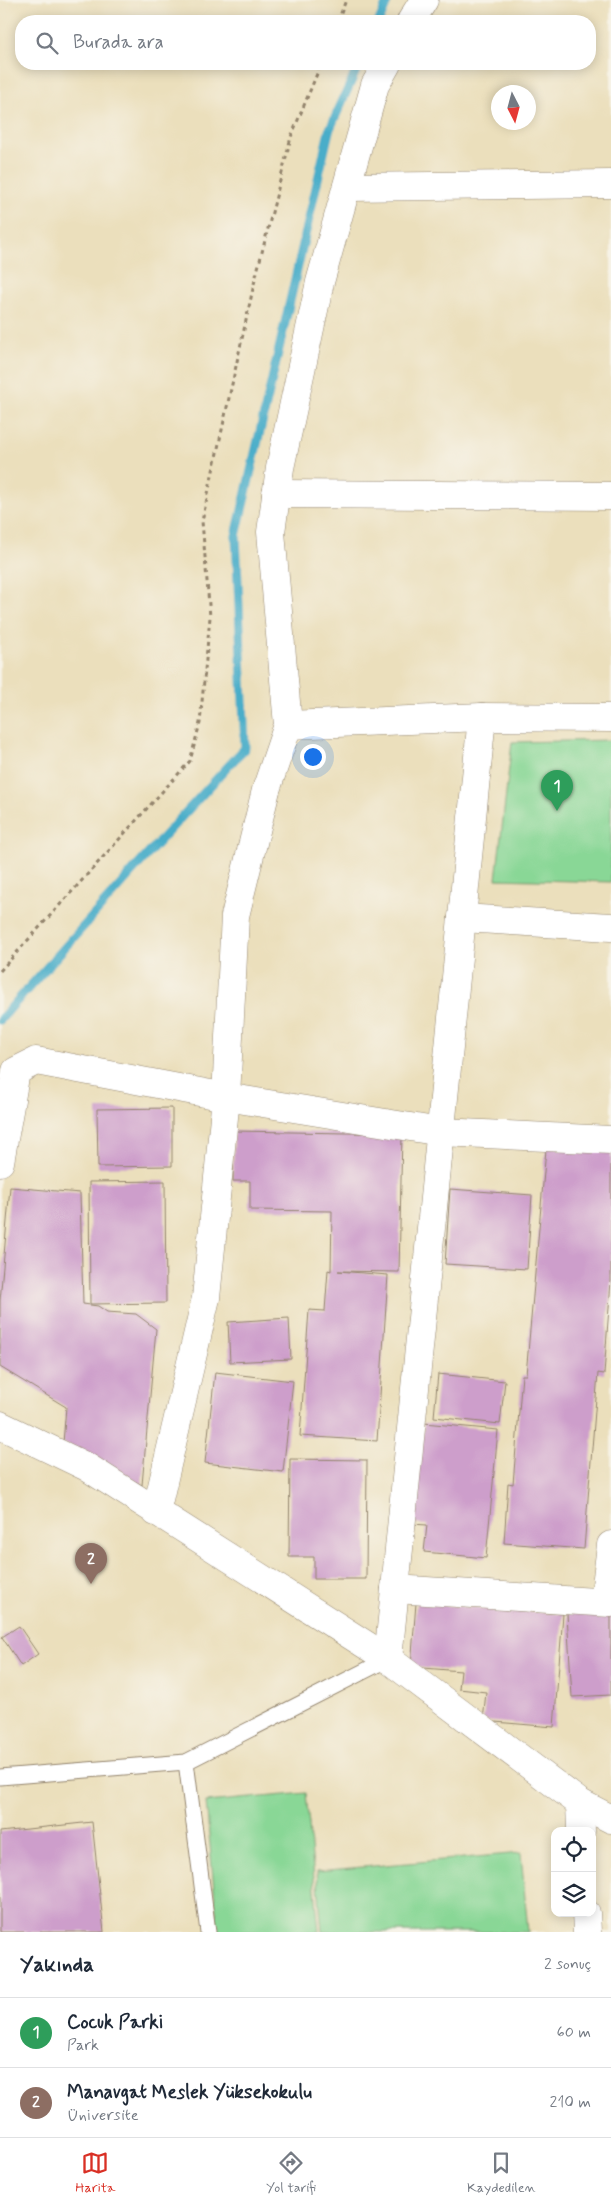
<!DOCTYPE html>
<html lang="tr">
<head>
<meta charset="utf-8">
<style>
	body { margin:0; font-family:Mynerve,sans-serif; background:#f2f2f3; color:#1f2937 }
	.controls { position:absolute; right:15px; bottom:15px; display:grid; overflow:hidden; border-radius:10px; box-shadow:0 2px 12px #0003 }
	.controls button { width:45px; height:45px; display:grid; place-items:center; padding:0; border:0; border-bottom:1px solid #e0e1e3; background:#fff; color:#1f2937; font:25px sans-serif }
	.compass { position:absolute; left:491px; top:85px; width:45px; height:45px; border-radius:50%; background:#fff; box-shadow:0 2px 12px #0003; rotate:174deg }
	.you { position:absolute; left:312px; top:756px; width:18px; height:18px; margin:-12px; border:4px solid #fff; border-radius:50%; background:#1a73e8; box-shadow:0 0 0 8px #1a73e833 }
	.badge { display:grid; place-items:center; width:32px; height:32px; border-radius:50%; background:#d93025; color:#fff; font-size:16px; font-weight:700 }
	.pin { position:absolute; translate:-50% -41px; filter:drop-shadow(0 1px 2px #0008) }
	.pin::after { content:''; position:absolute; top:26px; width:18px; height:15px; background:inherit; clip-path:polygon(0 0,100% 0,50% 100%) }
	.list { margin:0; padding:0; list-style:none }
	h2 { display:flex; justify-content:space-between; align-items:center; height:65px; margin:0; padding:0 20px; font-size:21px }
	h2 small { font-size:16px; font-weight:400; color:#747a83 }
	.list li { display:grid; grid-template-columns:32px 1fr auto; gap:15px; align-items:center; box-sizing:border-box; height:70px; padding:0 20px; border-top:1px solid #e0e1e3 }
	.list b { display:block; font-size:19px; white-space:nowrap }
	.list p { margin:0; font-size:16px; white-space:nowrap; color:#747a83 }
	.list em { font-size:16px; font-style:normal; color:#747a83 }
	.icon { flex:none; width:28px; height:28px; fill:none; stroke:currentColor; stroke-width:2; stroke-linecap:round; stroke-linejoin:round }
	.map { position:relative; flex:none; width:611px; height:1932px; overflow:hidden }
	.search { position:absolute; background:#fff; box-shadow:0 2px 12px #0003; left:15px; right:15px; top:15px; height:55px; display:flex; align-items:center; gap:12px; box-sizing:border-box; padding:0 18px; border-radius:20px; color:#747a83; font-size:19px }
	.sheet { height:205px; background:#fff }
	nav { display:flex; justify-content:space-around; align-items:center; box-sizing:border-box; height:70px; border-top:1px solid #e0e1e3; background:#fff; font-size:14px; color:#747a83 }
	nav a { display:grid; justify-items:center; gap:2px }
	nav .on { color:#d93025 }
	.map>svg:first-child { display:block }
</style>
</head>
<body>
<div class="map">
<svg width="611" height="1932" viewBox="0 0 611 1932">
	<rect width="100%" height="100%" fill="#f7f3e8"/>
	<filter id="ink" filterUnits="userSpaceOnUse"><feTurbulence type="fractalNoise" baseFrequency=".02" numOctaves="2"/><feDisplacementMap in="SourceGraphic" scale="10" xChannelSelector="R" yChannelSelector="G"/><feConvolveMatrix kernelMatrix="1 2 1 2 8 2 1 2 1" color-interpolation-filters="sRGB"/></filter>
	<filter id="wash" filterUnits="userSpaceOnUse"><feTurbulence type="fractalNoise" baseFrequency=".0096" numOctaves="4" result="noise"/><feDisplacementMap in="SourceGraphic" scale="20" xChannelSelector="R" yChannelSelector="G"/><feGaussianBlur stdDeviation="1.12" result="paint"/><feColorMatrix in="noise" values="0 0 0 0 0 0 0 0 0 0 0 0 0 0 0 0 0 1.4 0 .05"/><feComposite in="paint" operator="in"/></filter>
	<g filter="url(#wash)">
		<rect width="100%" height="100%" fill="#ebdfbc"/>
		<!-- green -->
		<g fill="#89d796" stroke="#62805a">
			<polygon points="611,740 611,882 496,879 512,742"/>
			<polygon points="306,1793 319,1932 218,1932 206,1802"/>
			<polygon points="521,1853 528,1932 322,1932 317,1871"/>
		</g>
		<g fill="none" stroke-linecap="round" stroke-linejoin="round">
			<!-- stream -->
			<g stroke="#4aadc9" stroke-width="9">
				<polyline points="379,21 388,0"/>
				<polyline points="0,1020 165,835 245,748 236,536 329,131 359,64"/>
			</g>
		</g>
		<g id="blocks">
			<!-- building -->
			<g fill="#cd9ecb">
				<polygon points="172,1108 172,1166 98,1167 97,1109"/>
				<polygon points="234,1131 402,1134 399,1272 338,1271 388,1275 377,1441 300,1436 309,1310 325,1311 328,1270 331,1271 332,1211 250,1210 250,1181 233,1181"/>
				<polygon points="547,1138 611,1143 611,1281 604,1374 598,1373 584,1549 504,1543 508,1483 513,1484 522,1375 526,1375"/>
				<polygon points="165,1181 166,1303 90,1304 89,1182"/>
				<polygon points="10,1187 80,1193 83,1304 98,1306 107,1312 136,1314 156,1329 142,1485 63,1443 66,1407 0,1367 0,1301"/>
				<polygon points="450,1189 532,1195 527,1269 445,1264"/>
				<polygon points="289,1318 291,1359 230,1362 228,1322"/>
				<polygon points="215,1372 293,1381 283,1472 205,1463"/>
				<polygon points="438,1374 505,1381 500,1424 434,1417"/>
				<polygon points="424,1423 498,1430 486,1558 424,1552 427,1525 412,1524"/>
				<polygon points="290,1459 367,1460 366,1579 314,1579 314,1557 289,1557"/>
				<polygon points="416,1603 563,1614 554,1727 483,1721 486,1692 459,1689 461,1671 411,1667"/>
				<polygon points="611,1611 611,1695 572,1697 567,1614"/>
				<polygon points="19,1626 38,1654 21,1666 2,1637"/>
				<polygon points="92,1822 104,1932 0,1932 0,1832"/>
			</g>
		</g>
	</g>
	<g filter="url(#ink)">
		<use href="#blocks" fill-opacity="0" stroke="#93846d" stroke-width="1"/>
		<g fill="none" stroke-linecap="round" stroke-linejoin="round">
			<!-- service casing -->
			<g stroke="#93846d" stroke-width="17">
				<g id="service">
					<polyline points="186,1762 208,1932"/>
					<polyline points="0,1777 186,1762 388,1659"/>
				</g>
			</g>
			<!-- minor casing -->
			<g stroke="#93846d" stroke-width="29">
				<g id="minor">
					<polyline points="411,21 424,0"/>
					<polyline points="347,187 611,184"/>
					<polyline points="276,494 611,496"/>
					<polyline points="288,725 482,717 611,718"/>
					<polyline points="462,918 611,927"/>
					<polyline points="0,1162 16,1071 36,1061 226,1097 235,916 266,790 288,725 271,532 280,468 320,282 375,85 387,64"/>
					<polyline points="0,1425 87,1467 388,1659 580,1803 611,1819"/>
					<polyline points="156,1512 206,1298 226,1097 441,1132 611,1140"/>
					<polyline points="395,1589 611,1603"/>
					<polyline points="604,1602 611,1545"/>
					<polyline points="388,1659 482,717"/>
					<polyline points="580,1803 581,1831"/>
					<polyline points="586,1913 587,1932"/>
				</g>
			</g>
			<!-- path -->
			<g stroke="#93846d" stroke-width="3" stroke-dasharray="4 4" stroke-linecap="butt">
				<polyline points="338,21 346,0"/>
				<polyline points="0,971 190,761 200,723 210,617 202,521 254,284 291,137 321,64"/>
			</g>
			<!-- service -->
			<use href="#service" stroke="#fff" stroke-width="15"/>
			<!-- minor -->
			<use href="#minor" stroke="#fff" stroke-width="28"/>
		</g>
	</g>
</svg>
<div class="controls">
<button><svg class="icon" aria-label="locate" viewBox="0 0 24 24"><circle cx="12" cy="12" r="6"/><path d="M12 2v4M12 18v4M2 12h4M18 12h4"/></svg></button>
<button><svg class="icon" aria-label="layers" viewBox="0 0 24 24"><path d="M12 4l9 5-9 5-9-5zM3 14l9 5 9-5"/></svg></button>
</div>
<svg class="compass" viewBox="-18 -18 36 36"><path d="M0-13l5 13h-10z" fill="#e53935"/><path d="M0 13l5-13h-10z" fill="#747a83"/></svg>
<div class="you"></div>
<div class="pin badge" style="left:557px;top:811px;background:#2e9e5b">1</div>
<div class="pin badge" style="left:91px;top:1584px;background:#8d6e63">2</div>
<div class="search"><svg class="icon" aria-label="search" viewBox="0 0 24 24"><circle cx="10" cy="10" r="6"/><path d="M15 15l6 6"/></svg>Burada ara</div>
</div>
<section class="sheet">
<h2>Yakında<small>2 sonuç</small></h2>
<ul class="list">
<li><span class="badge" style="background:#2e9e5b">1</span><div><b>Cocuk Parki</b><p>Park</p></div><em>60 m</em></li>
<li><span class="badge" style="background:#8d6e63">2</span><div><b>Manavgat Meslek Yüksekokulu</b><p>Üniversite</p></div><em>210 m</em></li>
</ul>
</section>
<nav>
<a class="on"><svg class="icon" aria-label="map" viewBox="0 0 24 24"><path d="M3 6l6-2 6 2 6-2v14l-6 2-6-2-6 2zM9 4v14M15 6v14"/></svg>Harita</a>
<a><svg class="icon" aria-label="directions" viewBox="0 0 24 24"><path d="M12 3l9 9-9 9-9-9zM9 14v-3h6M13 9l2 2-2 2"/></svg>Yol tarifi</a>
<a><svg class="icon" aria-label="saved" viewBox="0 0 24 24"><path d="M7 4h10v16l-5-4-5 4z"/></svg>Kaydedilen</a>
</nav>
</body>
</html>
